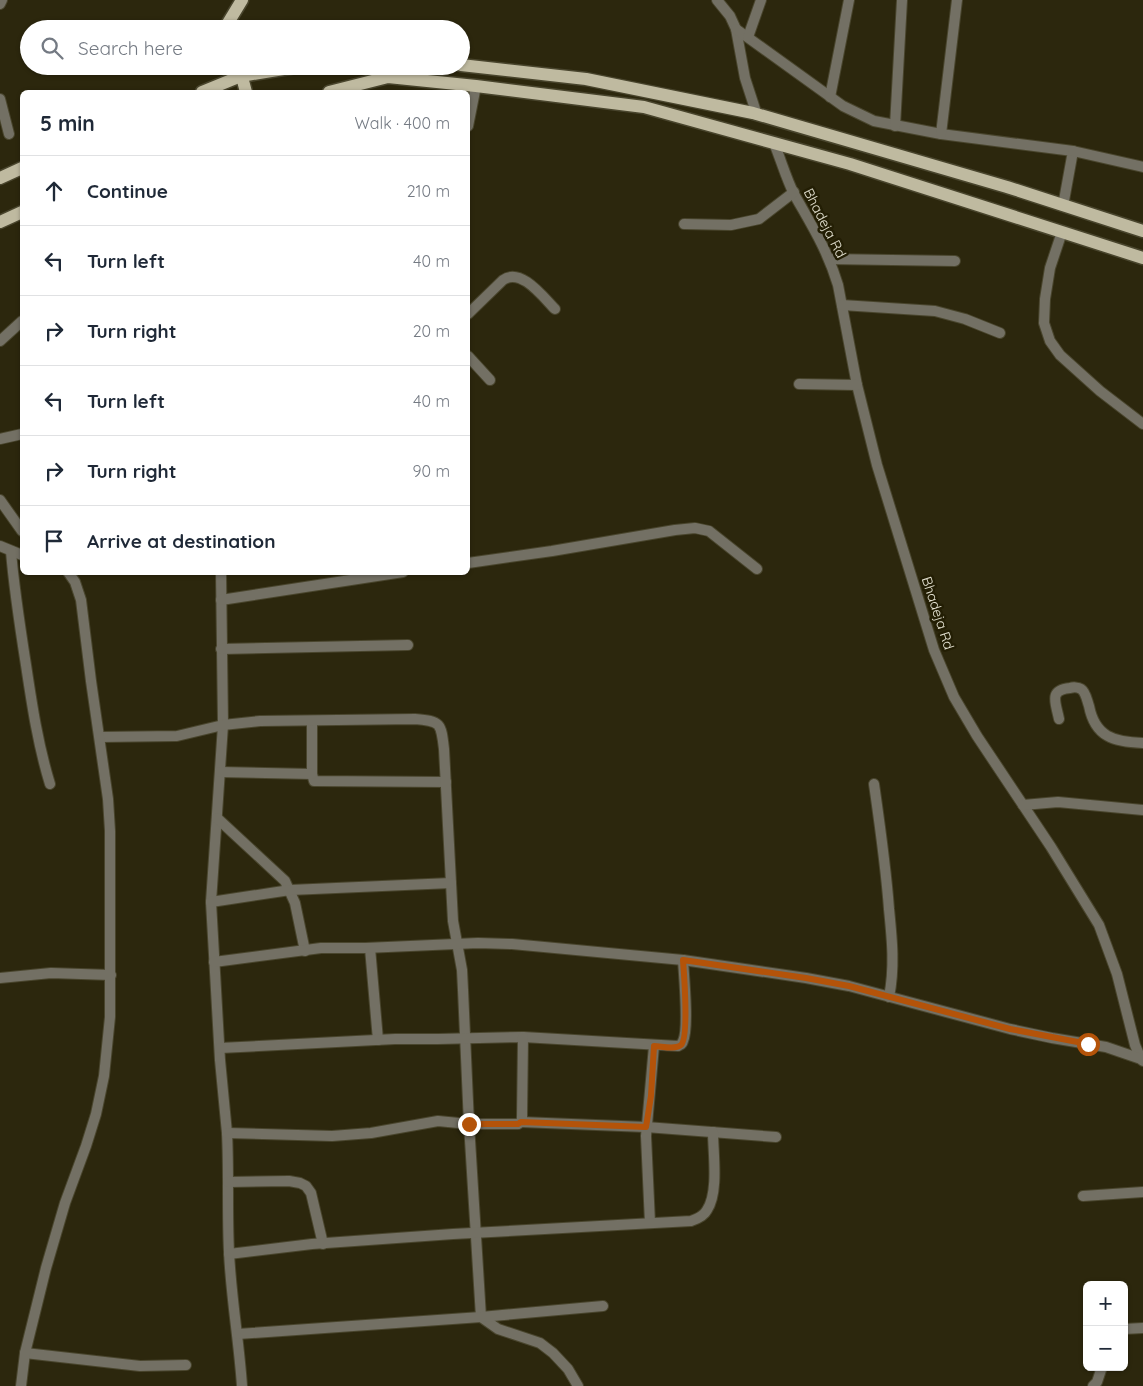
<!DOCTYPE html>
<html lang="en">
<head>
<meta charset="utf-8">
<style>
	body { margin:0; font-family:Quicksand,sans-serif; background:#f2f2f3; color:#1f2937 }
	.controls { position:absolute; right:15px; bottom:15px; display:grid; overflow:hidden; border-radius:8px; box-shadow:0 1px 4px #0004 }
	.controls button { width:45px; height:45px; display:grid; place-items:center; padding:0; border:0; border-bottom:1px solid #e0e1e3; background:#fff; color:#1f2937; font:25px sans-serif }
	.stop { position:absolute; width:15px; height:15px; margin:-11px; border:4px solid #b45309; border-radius:50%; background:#fff }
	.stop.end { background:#b45309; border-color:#fff; box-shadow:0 1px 5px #0008 }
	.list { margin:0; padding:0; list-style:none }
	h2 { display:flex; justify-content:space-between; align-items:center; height:65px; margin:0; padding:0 20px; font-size:21px }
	h2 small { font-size:16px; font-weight:400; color:#747a83 }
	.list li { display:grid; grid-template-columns:32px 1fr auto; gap:15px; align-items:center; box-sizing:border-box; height:70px; padding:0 20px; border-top:1px solid #e0e1e3 }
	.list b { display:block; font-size:19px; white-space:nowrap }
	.list em { font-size:16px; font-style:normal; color:#747a83 }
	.icon { flex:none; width:28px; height:28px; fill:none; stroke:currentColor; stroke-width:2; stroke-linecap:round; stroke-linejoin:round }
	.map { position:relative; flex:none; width:1143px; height:1386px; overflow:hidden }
	.search { position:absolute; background:#fff; box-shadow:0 1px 4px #0004; left:20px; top:20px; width:450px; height:55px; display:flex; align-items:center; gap:12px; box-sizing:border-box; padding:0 18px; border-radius:28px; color:#747a83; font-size:19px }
	.panel { position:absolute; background:#fff; box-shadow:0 1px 4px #0004; left:20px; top:90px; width:450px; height:485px; border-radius:8px }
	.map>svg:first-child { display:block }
</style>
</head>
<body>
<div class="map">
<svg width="1143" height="1386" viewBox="0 0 1143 1386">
	<rect width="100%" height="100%" fill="#2c270d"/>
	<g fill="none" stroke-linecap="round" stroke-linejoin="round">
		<!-- street casing -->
		<g stroke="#49452d" stroke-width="12">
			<g id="street">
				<polyline points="717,0 730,16 736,29 745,78 757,115"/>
				<polyline points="0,4 2,0"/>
				<polyline points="736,29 843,106 874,121 941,134 1073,151 1063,206"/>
				<polyline points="748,37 761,0"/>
				<polyline points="830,97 849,0"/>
				<polyline points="0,99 9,134"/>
				<polyline points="468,126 476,86"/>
				<polyline points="895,126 902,0"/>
				<polyline points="941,134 957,0"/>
				<path d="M774,143C781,160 786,178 794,194C812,226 827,249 838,285L857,385L877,465L934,650L954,697L977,736L1051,847L1099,925L1117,974L1135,1045L1141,1059L1143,1061"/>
				<polyline points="1073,151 1143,167"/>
				<polyline points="684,224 731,225 759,219 794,192"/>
				<polyline points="1062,232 1050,268 1045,299 1044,323 1050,341 1060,355 1100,391 1143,424"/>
				<polyline points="829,259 955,261"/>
				<polyline points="842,305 935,311 965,319 1000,333"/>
				<path d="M468,314L503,280C521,267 543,297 555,309"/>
				<polyline points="0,341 22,321"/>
				<polyline points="468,356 490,380"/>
				<polyline points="799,384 857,385"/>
				<polyline points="0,439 22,434"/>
				<polyline points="0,500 22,531"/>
				<polyline points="0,546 22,555"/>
				<path d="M11,551C14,589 20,627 26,665C32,705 38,745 50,784"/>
				<polyline points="468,563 552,551 675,530 695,528 709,531 757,569"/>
				<path d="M221,572L223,725L211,902L220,1060L227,1133C229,1172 227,1212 229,1252C231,1297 239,1341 242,1386"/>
				<polyline points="221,600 403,572"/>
				<polyline points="221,649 408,645"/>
				<path d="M1059,719C1056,703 1048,690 1070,688C1073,687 1078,687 1081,689C1086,692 1087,701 1089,706C1095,737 1114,742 1143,743"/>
				<polyline points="312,721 312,774 314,781 446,782"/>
				<path d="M100,737L177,736L223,725L260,721L415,719C441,721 441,723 444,749L453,921L462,970L463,990L469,1124L481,1317L498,1329L540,1343L553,1353L568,1369L578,1386"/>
				<polyline points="220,772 312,774"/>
				<path d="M874,784C880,826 886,867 889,909C892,939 895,967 889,997"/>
				<polyline points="1023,805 1058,802 1143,810"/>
				<polyline points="217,818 285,881 295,903 305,951"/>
				<polyline points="211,902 290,890 451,883"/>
				<polyline points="370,948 378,1040"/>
				<polyline points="214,962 321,948 365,948 478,943 512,944 683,960 806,978 849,986 1010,1029 1052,1038 1106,1047 1141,1059"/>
				<polyline points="0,978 51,973 111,975"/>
				<path d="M220,1048L395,1039H438L523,1037L678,1046C681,1044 682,1045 683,1041C689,1029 684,976 683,960"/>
				<polyline points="521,1122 646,1127 776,1137"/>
				<polyline points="227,1133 332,1136 371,1133 438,1121 469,1124 518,1124 521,1122 522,1118 523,1037"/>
				<polyline points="228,1182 289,1181 300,1183 306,1186 311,1193 323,1244"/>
				<polyline points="1083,1196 1143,1192"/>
				<polyline points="650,1223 646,1136 654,1046"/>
				<path d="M229,1254L312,1244L453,1234L691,1221C697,1219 704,1216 707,1210C719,1192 713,1153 713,1132"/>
				<polyline points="1124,1329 1143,1328"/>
				<polyline points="238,1334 481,1317 603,1306"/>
				<polyline points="25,1353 140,1366 186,1365"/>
				<polyline points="21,1386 25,1353 46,1268 65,1203 86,1146 96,1114 104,1076 110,1017 110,831 108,799 91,681 81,600 75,582 68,572"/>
				<polyline points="1093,1386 1097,1382 1102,1367"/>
			</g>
		</g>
		<!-- primary casing -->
		<g stroke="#49452d" stroke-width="15">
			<g id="primary">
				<polyline points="230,29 228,23 242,0"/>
				<polyline points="461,65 586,79 753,113 1007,187 1143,231"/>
				<polyline points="239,66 246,92"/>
				<polyline points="202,92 241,76 302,66"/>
				<polyline points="329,92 388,77 476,86 644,107 850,164 1143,258"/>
				<polyline points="0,178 22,168"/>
				<polyline points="0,222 22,212"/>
			</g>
		</g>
		<!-- street -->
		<use href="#street" stroke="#737064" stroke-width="10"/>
		<!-- primary -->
		<use href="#primary" stroke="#bfbaa0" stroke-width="12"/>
	</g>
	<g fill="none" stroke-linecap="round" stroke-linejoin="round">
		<!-- route -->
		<path stroke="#b45309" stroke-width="6" d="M469,1124H518L521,1122L646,1127L651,1096L654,1046C661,1046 675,1050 681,1045C689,1038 684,973 683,960L806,978L849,986L1010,1029L1088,1044"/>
	</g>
	<g text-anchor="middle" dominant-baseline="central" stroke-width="5" stroke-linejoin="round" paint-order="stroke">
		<!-- street labels -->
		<g font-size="14" fill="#e4e2d2" stroke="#231e04">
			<text transform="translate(825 223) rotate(63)">Bhadeja Rd</text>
			<text transform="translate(938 613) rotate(72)">Bhadeja Rd</text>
		</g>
	</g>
</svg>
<div class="controls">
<button>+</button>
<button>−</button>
</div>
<div class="stop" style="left:1088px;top:1044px"></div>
<div class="stop end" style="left:469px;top:1124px"></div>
<div class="search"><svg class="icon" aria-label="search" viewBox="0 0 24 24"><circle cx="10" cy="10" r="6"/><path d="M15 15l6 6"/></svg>Search here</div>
<section class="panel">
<h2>5 min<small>Walk · 400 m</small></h2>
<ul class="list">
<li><svg class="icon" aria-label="ahead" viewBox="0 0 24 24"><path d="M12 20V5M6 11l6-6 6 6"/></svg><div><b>Continue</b></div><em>210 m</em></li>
<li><svg class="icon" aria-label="left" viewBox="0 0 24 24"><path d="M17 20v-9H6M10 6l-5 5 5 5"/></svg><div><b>Turn left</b></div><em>40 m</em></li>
<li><svg class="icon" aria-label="right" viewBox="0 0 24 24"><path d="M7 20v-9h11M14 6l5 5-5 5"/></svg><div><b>Turn right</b></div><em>20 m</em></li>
<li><svg class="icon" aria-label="left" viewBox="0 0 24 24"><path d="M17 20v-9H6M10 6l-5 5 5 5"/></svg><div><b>Turn left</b></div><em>40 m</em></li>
<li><svg class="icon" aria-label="right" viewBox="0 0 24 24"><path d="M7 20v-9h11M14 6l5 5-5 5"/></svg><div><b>Turn right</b></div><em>90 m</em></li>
<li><svg class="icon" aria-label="arrive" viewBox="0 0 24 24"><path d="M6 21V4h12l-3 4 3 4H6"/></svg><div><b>Arrive at destination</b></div></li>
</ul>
</section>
</div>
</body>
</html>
